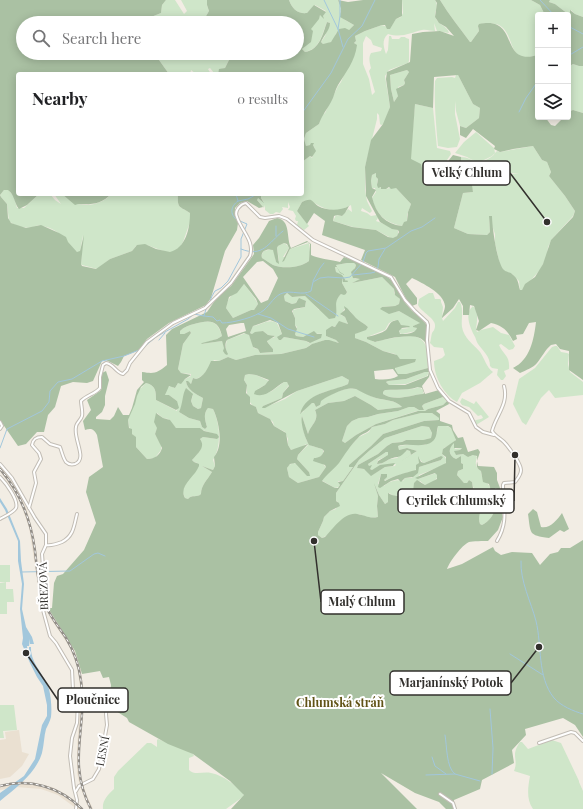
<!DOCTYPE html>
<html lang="en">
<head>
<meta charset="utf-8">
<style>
	body { margin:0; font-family:"Playfair Display",serif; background:#f2f2f2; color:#202124 }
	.controls { position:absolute; right:12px; top:12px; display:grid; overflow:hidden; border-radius:4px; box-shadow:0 2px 10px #0003 }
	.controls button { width:36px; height:36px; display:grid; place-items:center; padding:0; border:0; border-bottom:1px solid #e0e0e0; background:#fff; color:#202124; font:20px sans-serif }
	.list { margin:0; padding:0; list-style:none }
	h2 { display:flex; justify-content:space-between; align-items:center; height:52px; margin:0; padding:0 16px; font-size:17px }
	h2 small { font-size:13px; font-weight:400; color:#757577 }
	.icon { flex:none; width:22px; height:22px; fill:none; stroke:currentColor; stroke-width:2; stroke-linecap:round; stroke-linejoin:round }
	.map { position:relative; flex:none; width:583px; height:809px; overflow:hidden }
	.search { position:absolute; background:#fff; box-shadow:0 2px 10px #0003; left:16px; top:16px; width:288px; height:44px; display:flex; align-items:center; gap:10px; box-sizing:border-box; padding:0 14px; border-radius:22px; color:#757577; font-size:15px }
	.panel { position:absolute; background:#fff; box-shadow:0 2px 10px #0003; left:16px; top:72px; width:288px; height:124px; border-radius:4px }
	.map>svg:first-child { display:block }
</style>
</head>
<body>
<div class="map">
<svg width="583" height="809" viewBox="0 0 583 809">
	<rect width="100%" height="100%" fill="#f2ede4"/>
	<!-- built -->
	<g fill="#eae0d1">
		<polygon points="0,466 15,486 26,507 34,536 41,586 45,600 53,618 72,645 80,666 84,693 80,747 80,773 86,794 93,809 90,809 87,805 80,786 77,773 77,747 81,693 77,666 69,646 51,619 42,601 38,586 29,527 18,497 0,471"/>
		<polygon points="19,730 22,752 29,754 22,766 10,777 0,779 0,740 6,739 5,732"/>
		<polygon points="25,782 34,783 52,787 67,795 83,809 77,809 58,795 41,789 16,787 0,790 0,785"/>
	</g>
	<!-- green -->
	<g fill="#cfe6c9" fill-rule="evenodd">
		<polygon points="166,0 175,0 184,14 187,11 181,0 207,0 207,5 209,11 202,23 192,23 186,18 185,19 187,23 153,23 151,17 161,13 162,5"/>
		<path d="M289,0H338L341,10L340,12L345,20L354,25L349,30L336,33C335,40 331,44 323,44L321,42L325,36L330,23L327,22C322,34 320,49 305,52L302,49C309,45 309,35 311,28C313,23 318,20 320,15L323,16L326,11L315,5L307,13C298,14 292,9 289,0Z"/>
		<path d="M402,0H435C439,6 435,10 435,16C437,25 447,25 449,33L437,31L434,23L435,31C431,31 426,29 422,30C410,33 402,38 388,34C381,40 384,48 386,54L388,50L389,36H391L392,39H399L401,37H405L406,38L409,39V61L408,63L389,70L385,76L390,107L384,124L381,125L380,124L379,115L377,113V119L365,167V190L367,201L372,211L370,213L365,210L362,208L361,211L367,213L371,216L377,215L378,218L376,221C384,223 390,228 398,230V235L393,239L391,238L376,230L353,227L333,221L336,215L342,216L348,209L352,212L351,205C336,215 323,209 310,200L302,202L297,211L309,226L304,230L297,225L298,221H296L295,219L296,216L293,211L288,210L290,207L288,202V208L282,207L283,209L280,213L276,212L273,214H270L265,210V205L264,208L257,200V198H258L264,202L261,198V194H302V162L310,156L312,158L315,149L313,145L306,146L304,139L306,133L319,124L321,116L325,113L338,86L341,82L356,45L354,43L356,41L355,36L365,31L382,25L390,28L396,19L401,17L403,13ZM366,36L371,40L373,45L382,48L381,51L371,53C368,58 370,63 371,68L369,71L375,92L372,95L369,79L363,64V43Z"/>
		<path d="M440,0H531L540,5L545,15H538V55C505,65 517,35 499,25C494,23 486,23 481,24L478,27L479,31L471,42H470C460,28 449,15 440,0Z"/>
		<polygon points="550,0 583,0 583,17 575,14 571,10 570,14 568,14 555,4 549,2"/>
		<polygon points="158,53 226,53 229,60 225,68 219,70 218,74 215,74 210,68 208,69 211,74 195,74 195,73 191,70 190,74 169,74 159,60"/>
		<polygon points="573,64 579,66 583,66 583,113 573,110 568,112 568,67"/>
		<polygon points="407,70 409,72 404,80 405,83 404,85 398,87 398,96 394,102 391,89 390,75"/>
		<path d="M456,75H458L473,104L480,108L479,118L466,128L460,126L456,111L455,101V114L460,139L457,147L448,148L438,146C436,124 434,102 435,81L437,78L452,77L455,78Z"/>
		<polygon points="415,104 433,108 437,148 450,151 451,154 447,160 446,171 441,174 423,172 410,159"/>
		<path d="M476,132L494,148L495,153L497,151L500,152L533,146L542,160L547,162L551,172L549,176L565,196L575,211L573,216L552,239L548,247L547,256L540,270L522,290H520L519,281L512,274L504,271L500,265L495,243V234L489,217L490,232L487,235L468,234L454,228L463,193L473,192L471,184L462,177L461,157C474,157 482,169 491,176L497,172L498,174L504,173L506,175L510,174H519L490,171L480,164C484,159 492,159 495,153L492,156L478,163L467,157L455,153L464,142Z"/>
		<path d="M376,173V177L378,179L377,183L382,189C387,189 391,187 396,188L411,204L407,215V221L404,223L402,226C385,223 376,214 372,198L376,192L375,188H372L371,181L372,175Z"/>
		<path d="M8,189L14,197L17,208H24L39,194H50L55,200L61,204L54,194H62C67,198 72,202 78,204C90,207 104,203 111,194H178C177,209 180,206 190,213V222L183,242L180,247L173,252H166L147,245L136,246L132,251L110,259L97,269L82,265L81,264L83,235L80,252H77C63,242 63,230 42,226C38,225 36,226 33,227C24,229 15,226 9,221L7,204L1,197L0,195L4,190Z"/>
		<path d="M284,243L287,245L289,248L283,257H286L290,249L309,243L310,252L309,261C300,268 284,269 273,265C269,263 266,260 262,258V254L264,251L272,249L274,251L276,262L279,261L277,248L278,246Z"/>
		<path d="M347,263H354L356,265L352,275L355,279H360V280L352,283L382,277L394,289V293L400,299L399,304L395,306L381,307L391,313L399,311L421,323L413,326L417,328L416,331L402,334L399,333L400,329L409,328L401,325L395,320L389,323L385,330L367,337L374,342C377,342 380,340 383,340C415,333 430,331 428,368L406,374H398L395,369L400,359L395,354L383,351L366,342L355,338V334L368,327C365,324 360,322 357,319C352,315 351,310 345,308L341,315L345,317L348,324L341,322L335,327L333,326L326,336L336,340L340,343L325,340L310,345L306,348L281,354L255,355L236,360L228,357L219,361L214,360C209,367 205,376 196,379L193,378L191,384L186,381C187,390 196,394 203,398L201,408L198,409L193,406L191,401L193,395L184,398L182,407L179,412L189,418L200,421L202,427L205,429L207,427C205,420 203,414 208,408L213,409C220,424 222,445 213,460L215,466L213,470L202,466L212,472C208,479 201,485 201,494C197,498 192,494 188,499L185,498L183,493V489L197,463L194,462L192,460C198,453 205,447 200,439L203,437L217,439L215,434L195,428L180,429L176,428L168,419L163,418L157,413V429L155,434L161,445V450L155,458L147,459L136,447V438L131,433L129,426L128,420L139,390L146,383C156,385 156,392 156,400L177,411V401L169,395H165L167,387L171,386L174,388H175L178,383L191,376V374L181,373L178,369L183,344L191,333L190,331L184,334H180V331C184,327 189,325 194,324C209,320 217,319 222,336L217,339L201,344L222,341L226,352V344L227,340L246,333L249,335L254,348L258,349L260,353L273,352V349L268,343L267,340L275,337L274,336L268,335L263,331L252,334L250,333L253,326C262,325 267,318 277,323L282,334L278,337L281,340L284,337L306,341L309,343L316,340L322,334C317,333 307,334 303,337L296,336L295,334L297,327L295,325V318L293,313V310L305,307L306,302L297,301L296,303L292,304L285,301L284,296L287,293L292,297L305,296L309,299L319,310L336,308C334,302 337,298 341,294H346L347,292L342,283L341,278L344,282L346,281L336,272L335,267H337L341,273L336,265Z"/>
		<path d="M244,284L254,297L258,304L254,310H251L233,318L226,308C227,297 236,291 244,284Z"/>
		<path d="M429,293H433L435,299H440L441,300V302L443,307L442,318L443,321L455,308L458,302H460C464,310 461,319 462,327C464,338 473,344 480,352C485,359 486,367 493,372L480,383L462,393L457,402C444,395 434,377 434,361L442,358L445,355L443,348L434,347L430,343C431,340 431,336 432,333C434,330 434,331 435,327C437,319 421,312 418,305L419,299Z"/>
		<path d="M473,306C479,312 477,321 476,329L477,332L481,330L493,327L501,333L509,335L515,346L513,349L509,350L501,344L499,345C504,356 510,355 509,369L504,371L506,376L503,380H501L497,375L498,369L492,368L490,366C490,356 483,351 478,344C476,341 476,338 474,335C470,327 464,313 473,306Z"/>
		<polygon points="555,346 557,346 561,352 567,353 569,354 568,364 570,372 583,382 583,395 555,398 549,390 541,398 526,425 522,422 513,404 519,379 535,368 552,347"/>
		<polygon points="425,372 429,372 427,376 406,384 389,385 386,382 388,381 406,379"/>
		<path d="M249,374L256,375L269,381L265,385L258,389L261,395L272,391L284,382H287L289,385L283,393L282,398L263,406L266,407L285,399L297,391L342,376L349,380L348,384C327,394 314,389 300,413L303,412L306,407L312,403H314L316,407L320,405V401C328,395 347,386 356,389C362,391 369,396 376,398C384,400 396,400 402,407L378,410L371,405L355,396L344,401L328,403L315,410C320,421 310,425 308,434L302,416C301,420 305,440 309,444C312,447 319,447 323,450C324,454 321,457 317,458L326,467L319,477L298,483L289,477L287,468L289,465L293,463L298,464L306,473L309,472L297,459L298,455L308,445L306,444L300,448L291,450L288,445V439L285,432L274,426L273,422L268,418L258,413L256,407C248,405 246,392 247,385L244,380L245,375Z"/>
		<path d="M419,387L423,390V394C410,395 395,402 383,394V392L385,390L413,389Z"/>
		<polygon points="443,397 447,401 443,405 428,409 425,411 417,411 376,424 356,435 345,443 342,441 347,426 352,421 359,418 368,417 378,414 398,411 409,407 414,407 419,410 424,410 422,406 424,404"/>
		<path d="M462,398L474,404L476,401L489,417L476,425L474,421C477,419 480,420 483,418L482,416L481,415L478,416L469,407L462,405L460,402Z"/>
		<polygon points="421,413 432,413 439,418 439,420 424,421 383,434 371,446 349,465 349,466 353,467 343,481 338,481 340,485 339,487 335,488 321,480 338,463 345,452 359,437 369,432 372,427 385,424 393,420"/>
		<path d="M422,426L429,427L432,433L431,438L423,440H406L402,442L392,443L387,446L378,454L358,465L357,468L364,469L372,475L385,467L395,466L396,464L372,470L370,469L368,464L386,452H388L389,455L378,460L377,464H380L390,459L397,458L407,450L410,451L411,455L404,460L417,451L407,448L399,450L398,446L415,444L425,445L437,432L438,426C451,425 451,427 456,439L454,443L455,449L462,448L460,450L455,451L456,455L463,454C472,459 468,455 475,455L477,457C475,464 475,467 481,471C482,483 489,481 491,490L495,488L498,489C497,503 496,518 482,525L480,524L478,516L482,508L480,502L478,505H475C474,500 475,500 476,495C476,492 472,486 472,482L469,480L467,483H464L457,475L458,471L463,469V464L461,463V456L456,459C448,455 449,450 452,444L444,448L442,454L445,457L447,461L444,465L419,475L418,479L436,473L438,477L433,482L425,485L420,481C409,495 411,494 394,496L389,493L388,502L385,504L379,495L375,485L378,496L377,506L378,517L369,518L359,514L324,537L322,538L318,535V532L323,521L324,517L330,511L336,509L338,502L336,501V493L359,460L369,451L385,438ZM441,456L442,459L441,460L419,467L412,478H405L403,481C395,479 390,481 384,486L378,484L381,474H387L384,481C394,476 404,473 415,471L419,463V458L422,462L424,463Z"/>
		<rect x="0" y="565" width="10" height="17"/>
		<polygon points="6,582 6,589 13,589 14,602 7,602 7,614 0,614 0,583"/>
		<polygon points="0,705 14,705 17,730 3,731 4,738 0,738"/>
		<path d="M158,739C169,744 184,748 193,754L194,756L189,758V770C195,776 203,771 211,773C225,776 233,784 243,793L244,796L226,809H103C102,800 108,795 114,789V777L118,771L147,743H151L157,747V740Z"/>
		<path d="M552,740L561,743L579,781V782L583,791V809H533C526,799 528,787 530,776L514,771C519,759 510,756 520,742H522L528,749Z"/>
	</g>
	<!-- forest -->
	<g fill="#aac1a3" fill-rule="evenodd">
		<path d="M0,0H166L162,5L161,13L151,17L153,23H23V53H158L159,60L169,74H18V194H39L27,205L19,209C14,203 15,195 8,190H4L0,195L1,197L7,204L8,218L11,223L26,228L41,225L59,233L66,237L68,242L77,252L80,251L84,235L81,264L82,266L96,269L110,259L132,251L137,245L145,244L156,249L170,252C186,248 190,228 190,213C180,206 177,209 178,194H261V198L264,203L258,198L257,200L263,207L259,208L247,201L240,203L235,208V216L238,223L237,230L225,251L211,298L206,305L169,323L147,339L139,350L124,356L121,362L118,366L106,360L102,361L93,381L87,383L73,382L61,386L55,407L48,415L44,432H37L26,444L18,446L0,420Z"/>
		<path d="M207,0H289C292,9 298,14 307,13L314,5L326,12L323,16L324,19L320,15L319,19L311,29L313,31L311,42L302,49L305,52C320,50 323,33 327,22L330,23C330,30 324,35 321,42L323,44L331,42L339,29L345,28L349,30L354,25L340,17L341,9L338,0L348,2L363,0H402V16L396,19L390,29H387L385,25H382L365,31L355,36L356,41L354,43L357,45C355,61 346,72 338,85C335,90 334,97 331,102C326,111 322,115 319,124L306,133L304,139L306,146L310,145L311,143H314L313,145L316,151L312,157L310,156L302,162V74H218L219,69L225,68L229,60L225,56L226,53H297V23H225L217,17L210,23H202L209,11L207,5Z"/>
		<path d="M435,0H440C449,15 460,28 470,42H471L479,31L478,26L479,24C521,15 498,67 538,55V117H545L551,125L555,126L564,117H568V112L573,110L583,113V380L569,370V351L560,349L556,344L551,345C545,350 542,357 537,363C533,368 526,370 520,373L513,368C530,360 534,339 536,322L529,323L523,334L516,335L517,339L513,341C508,331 502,325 491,323L479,331L476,330L479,321L474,306L470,305L469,315H463V306L459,299L453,308L442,318C442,315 445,310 445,306C444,293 422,283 412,278L406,284L417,298V304L412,306L406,299L395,277L361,260L365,250L322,235L325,221L314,213L307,224L297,211L302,202C305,201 308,199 311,200C313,201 316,205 318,206C327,211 340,211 349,206L345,213L342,216L337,215L334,216L333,221L352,227L376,230L388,237L393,238L397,236L399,232L398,230L392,229L380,222L366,196L365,167L371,140L383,124L390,107L386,79L387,72L410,62L412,34L423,32L440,31L454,36L446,27L439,23L435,17L437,3ZM407,70L409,72L404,80L405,83L404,85L396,89L398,96L394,102L391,89L390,75ZM458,75L473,104L480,108L479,118L466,128L460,126V135L466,138L473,129L495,146L494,149L500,152L513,149L533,146L542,160L547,162L551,172L549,176L565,196L575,211L573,217L551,240L543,264L535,277L525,284L522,290H520C518,284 519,279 512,274C510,272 506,272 504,270C497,264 492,226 492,216H489L490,232L487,235L468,234L454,228L463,193L473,192L472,185L462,177L461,157L453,155L449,160L447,171L441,174L423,172L421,164L411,159L415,104L433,108L434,77ZM376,173V177L378,179L377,185L378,188L381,187V189H386L389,187L391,189L396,188L411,204L408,212L407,221L404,222L402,226C385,224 376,214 372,197L376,190L372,188L371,181L372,175Z"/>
		<polygon points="531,0 550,0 549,2 555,4 568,14 570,14 570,10 575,14 583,17 583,66 579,66 573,64 568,67 568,15 545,15 540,5"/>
		<path d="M62,194H111C102,204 91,205 78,204L75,205Z"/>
		<path d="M277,218C291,220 286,238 291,248L307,241L311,244V255C315,258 333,260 340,262L344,257C356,261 384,272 392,281C398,288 401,298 407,305C413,313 421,317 427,325L426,338L430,373L429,377L422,386L425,394L439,390L448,401L449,404L436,411L440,414V421L452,425L453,430L458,438L463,437L468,452L478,449L480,452L477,461L478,466L494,467L497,473V480L500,488L499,500L503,517L498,530L488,541C484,541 472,541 469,542C462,545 450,561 447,569L462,564L493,547L495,551L501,555L512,552L532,553L540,565L550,554L558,552L561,548H570L583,540V737L575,725L563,718L525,729L526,735L512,750L514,763L482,780L480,789L454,800L453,809H446L439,802L415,793L381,773L417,809H231L244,795L230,781L193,754L168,744L129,722L127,718L116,711L110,697L111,685L109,677L103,678L100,671L82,674L75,651L48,608H52L54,583L57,576L63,574L84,550L96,523L86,492L89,477L103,467L97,435C94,429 91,428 85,430L83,421L91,410L87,400L100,391L102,388V373L106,371L109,380L105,396V405L102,412L96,417V419L110,420L114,416L118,407L123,415H129L132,408L137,390L144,382L142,380V372C155,374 157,373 167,365L166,335L172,329L207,312L218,296L231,286L252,257L254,254L253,245L259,238L269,221ZM284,243L287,244L289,248L282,262L284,261L290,249L308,242L310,244L309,261C300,268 283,269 273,265C269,263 266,260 262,258C260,251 267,248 273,250L276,262L279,264L277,248L278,246ZM263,261L273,269L278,278L268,300L261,303L243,277L257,262ZM347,263H354L356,265L355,268L351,272L353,278L360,279L352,283L382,277L394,289L395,295L400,299L399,304L395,306L382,307L380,309L389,314L399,311L420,323L413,326V327L417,328C415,334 406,334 400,334L399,331L402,328L410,327L409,326L401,325L398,320C389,321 390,325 386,330C383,333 371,336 367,337V339L375,342C385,339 416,331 424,341C430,348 429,360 428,368L406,374H398L395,369V368L415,362L416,359H400L397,355L383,351L366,342L355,338V334L366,330L368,327C364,323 360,322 356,318C352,314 349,309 344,306L345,310L340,314L345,317L348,324L339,321L335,327L332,326L326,330V336L336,340L339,343L329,340H325L312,344L306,348L281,354L255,355L236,360L228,357L219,361H211C208,368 204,377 196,379L193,378L191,384L188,381H186C187,390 196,394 203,398L201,408L198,409L193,406L191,401L193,394L186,388C182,395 183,404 179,412L189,418L200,421L202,427L205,429L207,427C205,420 203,414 208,408L213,409C219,421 224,446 214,457L215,466L213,470L202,466L212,472C208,479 201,485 201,494C197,498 192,494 188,499L185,498C178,486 195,477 199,466V464L194,462L192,460C198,453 206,447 200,439L203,437L217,439L219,437L217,434L204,431L200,428H176L170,420L163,418L156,413L154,422L157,428L155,434L162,448C160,455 155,459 147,459L136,447V437L132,434V429L129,428L128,420L135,404L137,396L141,387L146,383C156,385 156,392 156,400L176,410L179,408L177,401L169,395H165L169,386L175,388L178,383L181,384L185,379L191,375L181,373L178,369L183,344L191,333L190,331L184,334H180V331C184,327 189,325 194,324C209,320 218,319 222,336L217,339L202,343L201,344L222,341L224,348L223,351L225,354L227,355L228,354C226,351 224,344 227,340L244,333L249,335L253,347L258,349L260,353L273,352V349L268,343L267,341L275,336L268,335L263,331L255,332L252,334L250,333L253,326L270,320L278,323L282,334L277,337L279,340H281L284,337L306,341L310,343L321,338L322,334H317L314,331L303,337L296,336L295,334L297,329L295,325V318L292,311L294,309L305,307L306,301L299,298L296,303L292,304L285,301L284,296L287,293L292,297L305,296L329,319L335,318C339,309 332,303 341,294L344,295L346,294L347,292L342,283V278L343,282H348L347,280L346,281L342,275L336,272L335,267H337L340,273L345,275L340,272L336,265ZM244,284L256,299L258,304L254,310H251L233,318L226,308L229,297L237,293ZM241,323H244L246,331L228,337L226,329L229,325ZM393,369L398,376C391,380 383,380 375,379L374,371ZM425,372H429L428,376L405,385H389L386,382L388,381L406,379ZM249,374L256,375L269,380L265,385L255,391L254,394C266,399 275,387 284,382H287L289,386L283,393L282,398L263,406L262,408H265L297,391L342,376L349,380L348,384C331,392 306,392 300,414L312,403H314L316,407L320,405L321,401C327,396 347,386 356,389C362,392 369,396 376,398C384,400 396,400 402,407L378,410L371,405L355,396L344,401L328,403L315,410C320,421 310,425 308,434L302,416C300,423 305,438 309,445L322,449L324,451C322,456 319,458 314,458L313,461L325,465L326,467L319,477L298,483L289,477L287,468L290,464L295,463L307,476H310L309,472L297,459L298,455L308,444L291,450L288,445L286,433L274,426L270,419L258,413L256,407L250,404V397L246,393L247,385L244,380L245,375ZM418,387L422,388L424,393L423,394C410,395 395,402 383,394V392L385,390C396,389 408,391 418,387ZM443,397L447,401L443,405L428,409L425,411H418L376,424L356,435L345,443L342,441L347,426L352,421L359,418L368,417L378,414L398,411L409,407H414L419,410H424L422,406L424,404ZM421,413H432L439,418V420L424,421L383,434L371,446L349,465V467H353L343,481L338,482L340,485L338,488H335L322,481C326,475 334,469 339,463C345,454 350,446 358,438C363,432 368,434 372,427L385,424L393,420ZM422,426L429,427L432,433L431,438L423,440H406L402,442L392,443L387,446L378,454L358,465L357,468L364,469L371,476L385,467L393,466L395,463L380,465L372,470L370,469L372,465L369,466L368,464L386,452H388V455L378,461L377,464C383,464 385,461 390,459C399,455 398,460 407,450L410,451L411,455L400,462L417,451L407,448L399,450L398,446C410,442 431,451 436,436C437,432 437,429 438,426H448L451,428L456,440L443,449L442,454L446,457V463L415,478L418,479L435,473L437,475V479L425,485L417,480L414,483L413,492C406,496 395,498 388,493V502L385,504L379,495L374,483L378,496L377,506L378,517C368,519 366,515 357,514C344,512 333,529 325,537L322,538L318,535V532L323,521L324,517L330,511L340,506L339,503L336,501V493L359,460L369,451L385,438ZM454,443V448H462L460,450L454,451L456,455L463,454L468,457L473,455L477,456C478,463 474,467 481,471L483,482L489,484L492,494H495V488L498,489C497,503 496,518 482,525L480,524C477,516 482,510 482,502H480L478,505H475L474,500L476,493L473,488L472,482L469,480L467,483H464L457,475L458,471L463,469V464L461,463V456L456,459C448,455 448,449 454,443Z"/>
		<path d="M418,456L421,462L424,463L441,456L443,457L441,460L419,467L418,473L413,477L405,478L401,482L398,479L391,481L380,488L378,487L381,474H387V477L384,480L385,481C395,475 405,473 416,470V465L419,463Z"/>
		<path d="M533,509L537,512L541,527C550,529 557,520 562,513L569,529L564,532L560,530L549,538C528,535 531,534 528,514Z"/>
	</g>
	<!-- water -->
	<path fill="#a2c7dc" d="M0,498L7,509L20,541L21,561L24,584L22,609L26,627L32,637L34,644H30V639L29,646H27L28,652H29V647H31C30,663 45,675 49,689C51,697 52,709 51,717C50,721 48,725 46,729C44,736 44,745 42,753C36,773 16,788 0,801V793L24,776L35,759L42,725L47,716V705L43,686L37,677L30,663L22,644L23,638L20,609L22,584L18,561V541L5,510L0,502Z"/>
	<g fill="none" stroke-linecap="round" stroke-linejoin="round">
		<!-- stream -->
		<g stroke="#a2c7dc" stroke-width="1">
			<polyline points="324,0 338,29 343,47"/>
			<polyline points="540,0 554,15"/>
			<polyline points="568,26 583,34"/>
			<polyline points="338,29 340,16 340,0"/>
			<polyline points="568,56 583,47"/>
			<polyline points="519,112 526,98 538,81"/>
			<polyline points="302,113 331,73 348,39 362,26 375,0"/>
			<polyline points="236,194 238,201"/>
			<path d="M237,220C229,214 231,206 238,201L248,199L257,194"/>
			<polyline points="276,226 276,236"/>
			<path d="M241,249C263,258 268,243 283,231"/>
			<polyline points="353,275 371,273 375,272 378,267 379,259 385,249"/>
			<polyline points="313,281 320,268 324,263"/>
			<polyline points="306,294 338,316"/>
			<polyline points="210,301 212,296 215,291 221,288 228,281 241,257 241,239 247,224 240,221"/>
			<polyline points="258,314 271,318 288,329 314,337"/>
			<path d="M204,316L213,317L217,321L220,320L222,323C233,323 256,317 264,310C270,305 275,295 283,293C292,290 302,296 311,291L313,282L320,278L328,277L344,278L350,277L363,262L366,253L368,251L386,248L411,231L422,227L435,218"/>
			<polyline points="159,340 165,333"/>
			<polyline points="144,347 156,337 188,319 194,314 204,316 206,309 210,304"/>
			<polyline points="0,448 7,429 42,411 49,402 50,391 58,382 72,379 102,361 124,356 139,350"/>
			<path d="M521,561C520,581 531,602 536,621C542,645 537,677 554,698C561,706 573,711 583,714"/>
			<polyline points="22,572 70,571 94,554 98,553 105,556"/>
			<polyline points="510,654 543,675"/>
			<polyline points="490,709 493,748 492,774"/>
			<path d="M445,735C447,745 446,768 455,774"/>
			<polyline points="432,757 435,766 446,774"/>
			<polyline points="426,775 455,774 480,781"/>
		</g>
		<!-- minor casing -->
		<g stroke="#c2bdb5" stroke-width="4">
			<g id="minor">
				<polyline points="0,422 2,426 0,429"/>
				<polyline points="0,464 12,478 35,518 46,534 46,545 42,554 45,593 42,603 43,610 50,636 56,643 72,670 73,690 78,702 77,723 72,738 70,756 74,788 77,800 76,809"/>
				<path d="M0,477C5,482 19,500 16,508C13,513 5,516 0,519"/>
				<path d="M29,508L36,483L34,472L41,459L39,453L32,445C33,439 36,437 42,437L50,444L60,447C62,452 63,458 66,462C68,464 71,465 75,464C88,459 73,439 76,427C76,423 81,420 82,416C83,412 81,405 81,401C87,395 95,394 100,388V377L103,365L106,363C114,364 115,372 123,374L127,370L130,363L147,342L173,323L205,308L231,283L250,256C255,241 241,230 237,217C234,211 240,204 246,203L260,217L265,218L279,216L287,219L313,240L391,277L405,300L415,311L427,322L428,325L427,340L430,370L438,388L449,401L469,413L476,427L483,432L494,435"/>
				<path d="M497,541C509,521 503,507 503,485L504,483L515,482C518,478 521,475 521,470C521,464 509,447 504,442C500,438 495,436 492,431C496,415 509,404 504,386"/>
				<path d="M46,545C52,546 57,544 62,542C74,536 74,525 77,514"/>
				<polyline points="539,743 571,732 575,733 583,741"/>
				<polyline points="76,791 79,786 93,779 99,769 107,725 106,714 108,699"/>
				<polyline points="440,794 453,803 455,809"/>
			</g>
		</g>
		<!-- minor -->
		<use href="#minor" stroke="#fff" stroke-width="2"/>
		<!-- rail casing -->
		<g stroke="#928e88" stroke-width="2.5">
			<g id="rail">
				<path d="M0,469C20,492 31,520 35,551C37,568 38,586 44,602C49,615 58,626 66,638C74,651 79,666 81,681C88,728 66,761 91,809"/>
				<path d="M0,786C30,778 60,787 82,809"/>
			</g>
		</g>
		<!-- rail -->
		<use href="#rail" stroke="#fff" stroke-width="1" stroke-dasharray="3" stroke-linecap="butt"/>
	</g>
	<g text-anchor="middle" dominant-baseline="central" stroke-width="4" stroke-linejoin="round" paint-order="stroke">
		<!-- street labels -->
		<g font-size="11" fill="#32302d" stroke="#fff">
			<text transform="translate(43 586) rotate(-92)">BŘEZOVÁ</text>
			<text transform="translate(102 751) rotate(-79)">LESNÍ</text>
		</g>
		<!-- neighbourhood labels -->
		<g font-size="12" font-weight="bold" fill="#615316" stroke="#fff">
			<text x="340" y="702">Chlumská stráň</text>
		</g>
	</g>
	<!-- callouts -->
	<path fill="none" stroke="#32302d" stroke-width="1.5" d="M547 222L510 173M515 455L514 501M314 541L321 602M539 647L511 683M26 653L58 700"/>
	<g fill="#32302d" stroke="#fff" stroke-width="1.5">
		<circle cx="547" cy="222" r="4"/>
		<circle cx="515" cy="455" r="4"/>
		<circle cx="314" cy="541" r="4"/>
		<circle cx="539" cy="647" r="4"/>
		<circle cx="26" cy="653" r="4"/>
	</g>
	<g fill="#fff" stroke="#32302d" stroke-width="1.5">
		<rect x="423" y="161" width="87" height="24" rx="4"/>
		<rect x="398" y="489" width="116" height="24" rx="4"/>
		<rect x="321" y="590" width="83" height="24" rx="4"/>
		<rect x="390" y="671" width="121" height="24" rx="4"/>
		<rect x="58" y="688" width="70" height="24" rx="4"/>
	</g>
	<g font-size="12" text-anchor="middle" font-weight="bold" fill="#32302d">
		<text x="467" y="177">Velký Chlum</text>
		<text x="456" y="505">Cyrilek Chlumský</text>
		<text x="362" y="606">Malý Chlum</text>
		<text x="451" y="687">Marjanínský Potok</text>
		<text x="93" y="704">Ploučnice</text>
	</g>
</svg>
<div class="controls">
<button>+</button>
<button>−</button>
<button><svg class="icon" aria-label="layers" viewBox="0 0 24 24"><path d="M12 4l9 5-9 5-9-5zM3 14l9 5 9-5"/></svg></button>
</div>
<div class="search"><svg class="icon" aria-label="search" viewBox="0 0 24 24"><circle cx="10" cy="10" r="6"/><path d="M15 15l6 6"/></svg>Search here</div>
<section class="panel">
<h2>Nearby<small>0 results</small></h2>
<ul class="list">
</ul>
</section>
</div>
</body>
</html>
